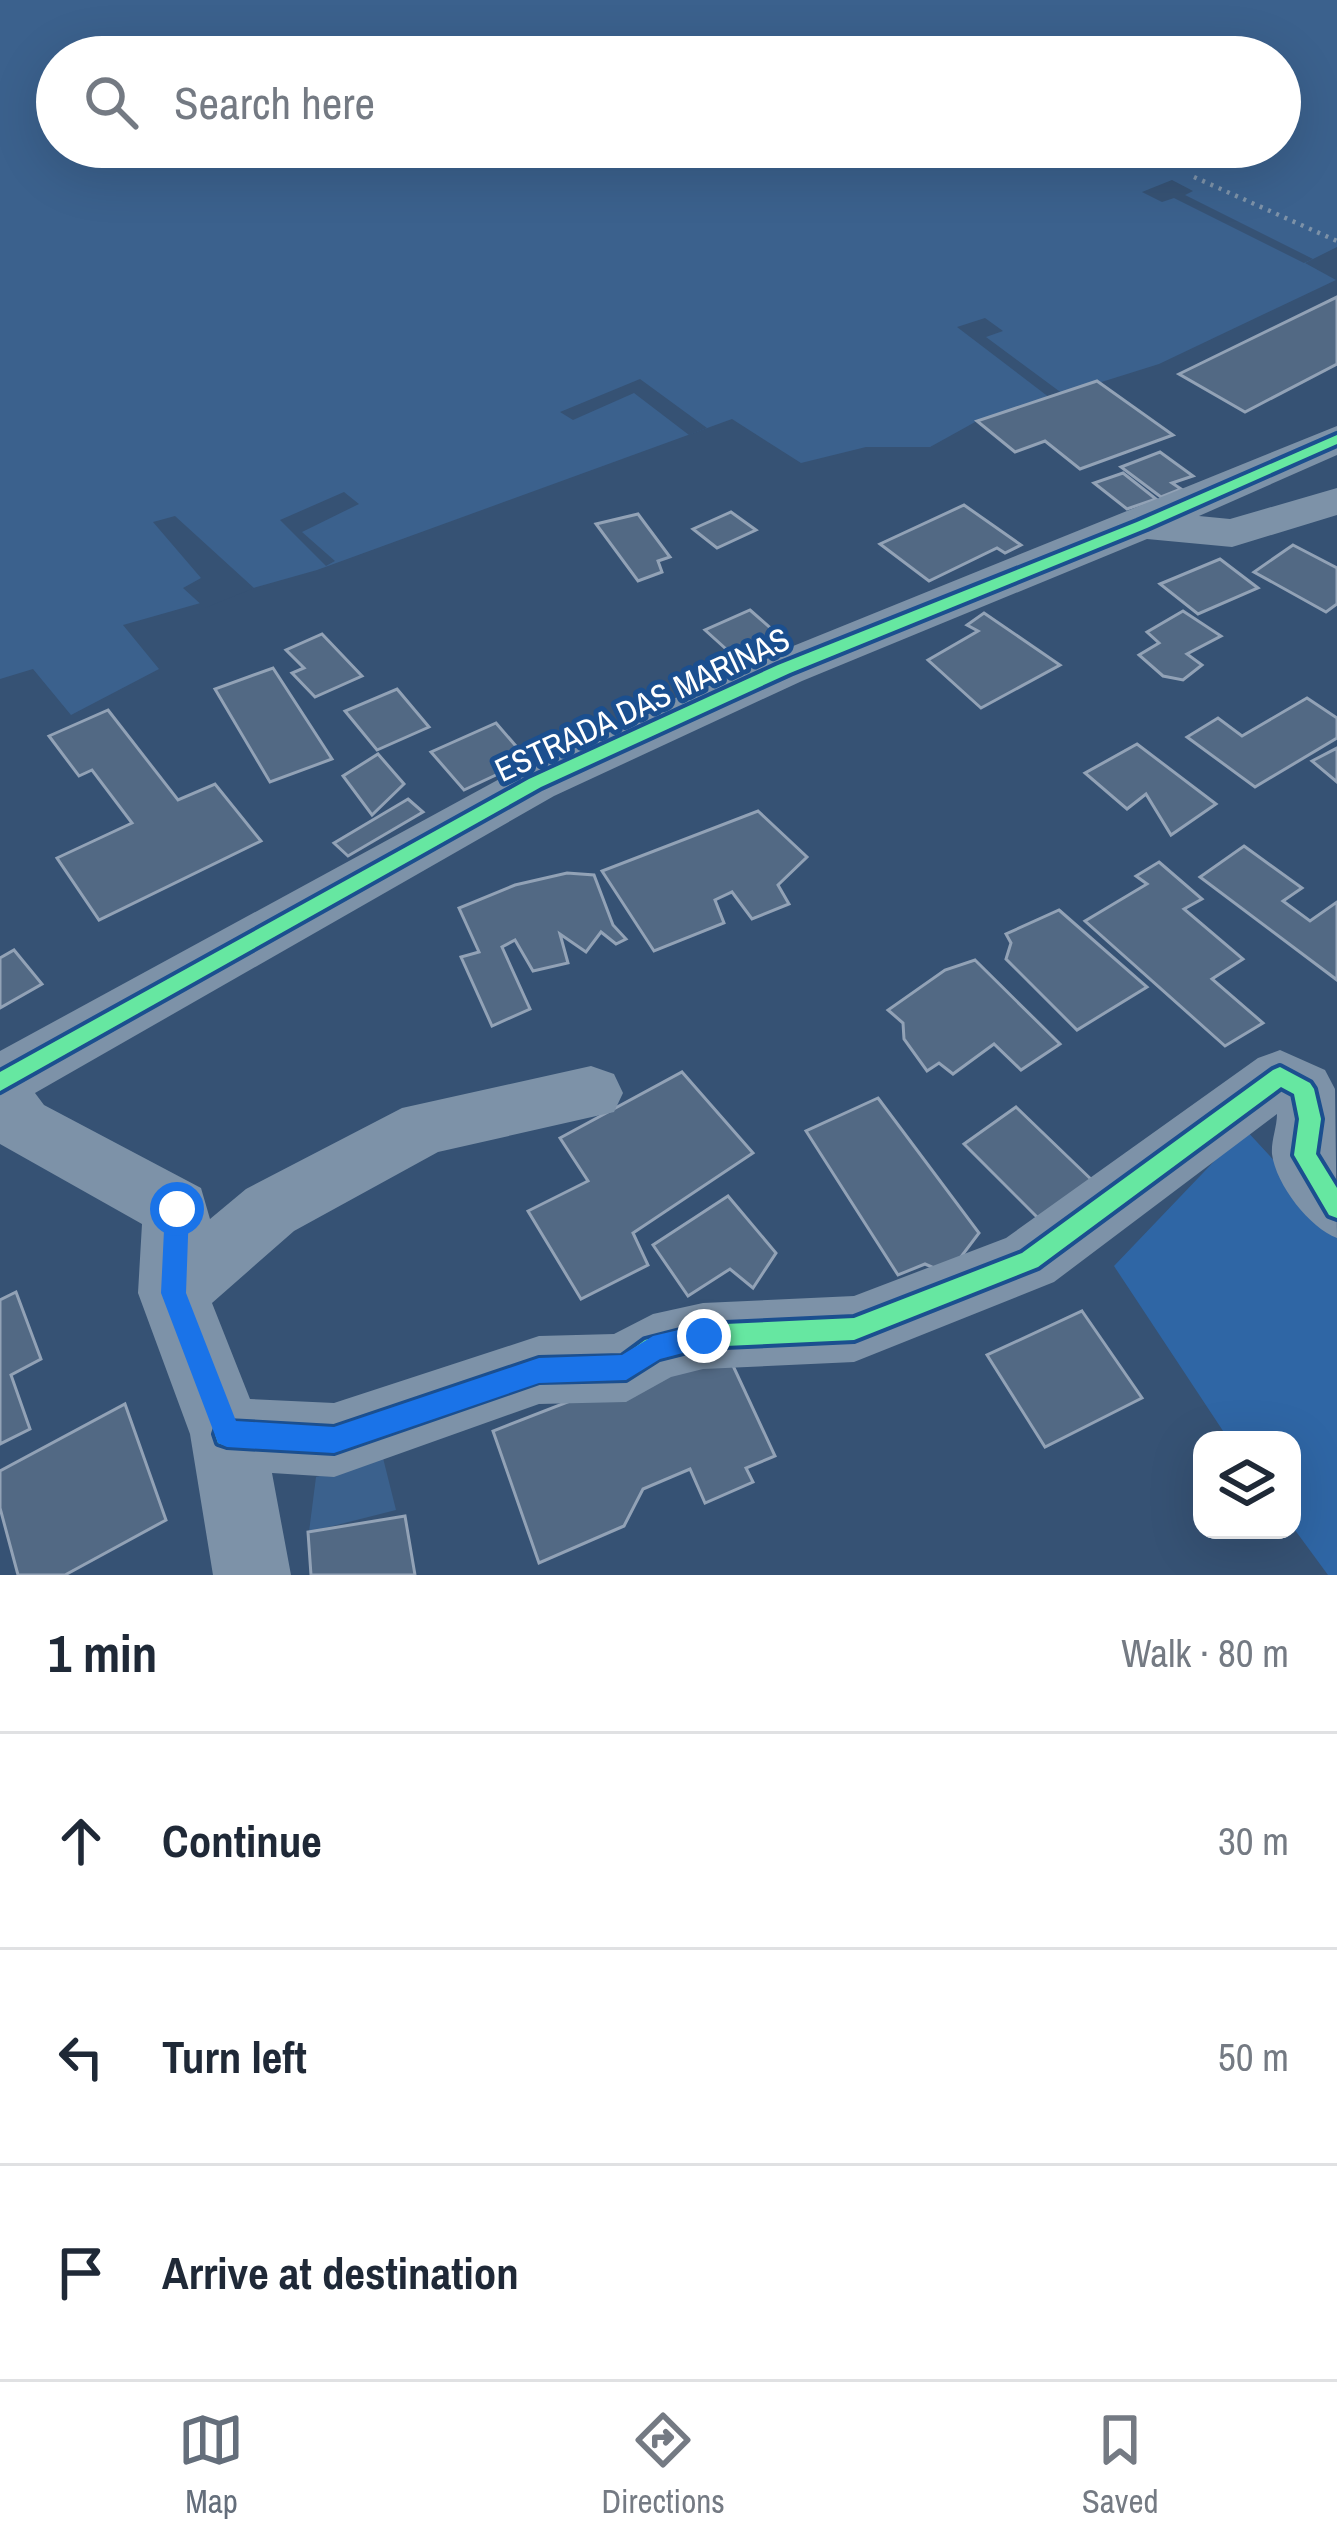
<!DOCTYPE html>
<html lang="en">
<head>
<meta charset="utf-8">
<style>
	body { margin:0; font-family:"Archivo Narrow",sans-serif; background:#f2f2f3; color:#1f2937 }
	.controls { position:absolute; right:36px; bottom:36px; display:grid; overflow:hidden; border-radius:24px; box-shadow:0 12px 48px #0002 }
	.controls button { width:108px; height:108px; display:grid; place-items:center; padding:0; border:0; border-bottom:3px solid #e0e1e3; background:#fff; color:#1f2937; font:60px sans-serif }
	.stop { position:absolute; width:36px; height:36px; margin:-27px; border:9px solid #1a73e8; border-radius:50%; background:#fff }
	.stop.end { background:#1a73e8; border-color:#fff; box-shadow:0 3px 12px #0008 }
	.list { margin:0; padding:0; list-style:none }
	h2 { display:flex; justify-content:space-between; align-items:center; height:156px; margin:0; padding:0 48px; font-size:51px }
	h2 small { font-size:39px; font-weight:400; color:#747a83 }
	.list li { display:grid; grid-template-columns:78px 1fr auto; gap:36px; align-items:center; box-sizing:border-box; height:216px; padding:0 48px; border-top:3px solid #e0e1e3 }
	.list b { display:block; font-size:45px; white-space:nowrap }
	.list em { font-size:39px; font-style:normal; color:#747a83 }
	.icon { flex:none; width:66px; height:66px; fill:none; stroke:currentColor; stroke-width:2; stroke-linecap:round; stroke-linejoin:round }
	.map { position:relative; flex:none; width:1337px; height:1575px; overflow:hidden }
	.search { position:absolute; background:#fff; box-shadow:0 12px 48px #0002; left:36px; right:36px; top:36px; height:132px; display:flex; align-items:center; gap:30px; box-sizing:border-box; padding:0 42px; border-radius:66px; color:#747a83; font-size:45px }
	.sheet { height:804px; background:#fff }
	nav { display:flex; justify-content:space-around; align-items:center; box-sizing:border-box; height:168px; border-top:3px solid #e0e1e3; background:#fff; font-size:33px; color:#747a83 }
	nav a { display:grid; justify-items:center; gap:6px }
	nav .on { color:#646e7b }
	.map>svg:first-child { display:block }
</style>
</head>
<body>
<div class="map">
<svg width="1337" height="1575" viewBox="0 0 1337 1575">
	<rect width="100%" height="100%" fill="#365274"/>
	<!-- green -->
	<polygon fill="#2f66a5" points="1245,1129 1337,1229 1337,1575 1328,1575 1292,1526 1292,1440 1229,1440 1114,1266"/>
	<!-- water -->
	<g fill="#3b618d" fill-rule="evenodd">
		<path d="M0,0H1337V247L1305,263L1336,280L1159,364L977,421L930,447H866L801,463L732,419L317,570L123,625L159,669L71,715L33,669L0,679ZM57,57H1280V147H57Z"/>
		<polygon points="383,1458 396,1510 309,1532 316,1477"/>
	</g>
	<!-- pier -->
	<g fill="#365274">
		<polygon points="1172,180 1193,191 1185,195 1313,259 1304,263 1174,198 1162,202 1142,192"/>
		<polygon points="985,318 1003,331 986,337 1063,394 1050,398 957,327"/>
		<polygon points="640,379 707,428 689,435 634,393 573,420 560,412"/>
		<polygon points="344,492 359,504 302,532 335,561 326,566 280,520"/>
		<polygon points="175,516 254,588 205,608 183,588 201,578 153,522"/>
	</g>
	<!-- building -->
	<g fill="#526984" stroke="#92a2b6" stroke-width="3">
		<polygon points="1337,297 1337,364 1245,412 1179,374"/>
		<polygon points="1097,381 1173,435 1080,469 1045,441 1015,452 977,421"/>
		<polygon points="1160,452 1193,476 1172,483 1181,489 1161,497 1121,467"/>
		<polygon points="1123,473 1156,499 1127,509 1094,483"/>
		<polygon points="964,505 1021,545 1005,553 997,548 929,581 880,544"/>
		<polygon points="731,512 756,530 717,548 693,529"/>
		<polygon points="638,514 670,557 658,561 662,572 638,581 596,524"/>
		<polygon points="1293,545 1337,568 1337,604 1326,612 1254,572"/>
		<polygon points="1220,559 1258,588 1198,614 1160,584"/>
		<polygon points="750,610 791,646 746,667 705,630"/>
		<polygon points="1183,611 1221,636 1187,654 1202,665 1183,680 1163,676 1139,655 1159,643 1147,632"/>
		<polygon points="984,613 1060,665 981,708 928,660 978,631 967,625"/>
		<polygon points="322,634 362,676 315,697 292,673 304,668 286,650"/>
		<polygon points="273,668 332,759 270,782 215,689"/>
		<polygon points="397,689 429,727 377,750 345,711"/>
		<polygon points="1307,698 1337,718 1337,738 1255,787 1187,737 1218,718 1242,736"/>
		<polygon points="108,710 178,800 215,784 261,841 99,920 57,858 132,823 92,770 79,776 49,736"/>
		<polygon points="496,723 528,760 464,790 431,752"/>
		<polygon points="1137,744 1216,804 1171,835 1146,794 1127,809 1085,773"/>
		<polygon points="1337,748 1337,782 1312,761"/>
		<polygon points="378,754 404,784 372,815 343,776"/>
		<polygon points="408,799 423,812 348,856 334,843"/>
		<polygon points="758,811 807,857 778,885 789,904 752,919 732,892 715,900 724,923 654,951 602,871"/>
		<polygon points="1244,846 1302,888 1283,901 1310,921 1337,902 1337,980 1200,877"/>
		<polygon points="1159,862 1202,899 1184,909 1243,959 1212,979 1263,1023 1225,1046 1085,921 1147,884 1136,876"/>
		<polygon points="567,873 594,875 613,925 626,939 616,944 601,932 586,952 560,934 568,963 533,971 515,940 502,947 530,1009 492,1026 461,957 479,952 459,908 515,885"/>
		<polygon points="1059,910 1147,987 1077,1030 1006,959 1011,943 1006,934"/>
		<polygon points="14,950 42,984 0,1008 0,958"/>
		<polygon points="975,960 1060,1044 1021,1070 994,1044 953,1074 939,1063 927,1071 904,1039 903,1023 888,1010 945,970"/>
		<polygon points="682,1072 753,1153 633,1233 648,1265 581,1299 528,1211 588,1181 560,1138"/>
		<polygon points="878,1098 979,1233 948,1274 925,1264 898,1275 806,1131"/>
		<polygon points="1016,1107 1096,1184 1043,1223 964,1144"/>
		<polygon points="728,1196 776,1253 753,1288 730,1269 688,1296 653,1245"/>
		<polygon points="16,1292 41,1359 11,1375 30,1429 0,1444 0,1300"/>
		<polygon points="1082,1311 1142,1398 1045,1447 987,1355"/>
		<polygon points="722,1342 775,1456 746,1468 753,1482 705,1503 690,1469 643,1489 624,1526 539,1563 493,1431"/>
		<polygon points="125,1404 166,1520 65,1575 18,1575 0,1508 0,1471"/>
		<polygon points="405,1516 415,1575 311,1575 308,1532"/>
	</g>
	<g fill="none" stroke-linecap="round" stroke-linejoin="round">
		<!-- path -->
		<polyline stroke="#7d92a8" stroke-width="4.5" stroke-dasharray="3 6" stroke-linecap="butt" points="1194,177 1337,241"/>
		<!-- minor -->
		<path fill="#7d92a8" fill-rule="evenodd" d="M1337,426V455L1199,516L1230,519L1337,488V515L1232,547L1147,539L802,681L554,796L35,1093L44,1105L201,1188L210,1219L246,1189L402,1108L591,1066L614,1074L623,1093L614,1112L438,1152L294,1231L212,1303L250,1399L334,1403L539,1336L614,1334L653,1314L703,1303L854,1296L1006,1238L1258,1058L1280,1050L1325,1070L1335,1089L1337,1238C1310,1228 1276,1185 1272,1154C1271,1141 1277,1127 1277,1114L1054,1282L854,1362L703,1369L671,1377L626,1402L539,1404L334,1477L272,1473L291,1575H213L190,1434L138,1293L142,1224L0,1144V1051L516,770L766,657Z"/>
		<!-- cycleway casing -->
		<g stroke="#1b4f8f" stroke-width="8">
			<g id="cycleway">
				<polygon points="1337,435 1337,444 1147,528 790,673 541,787 0,1091 0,1072 529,779 778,665 1137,522"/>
				<polygon points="1280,1067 1310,1083 1314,1089 1321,1119 1316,1154 1337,1188 1337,1218 1329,1215 1294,1155 1299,1119 1294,1094 1281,1087 1038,1267 854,1340 703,1347 659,1358 626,1379 539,1381 334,1452 227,1446 218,1443 215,1434 218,1425 227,1422 334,1428 539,1359 622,1357 645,1340 703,1325 854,1318 1022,1253 1273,1070"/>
			</g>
		</g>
		<!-- cycleway -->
		<use href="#cycleway" fill="#66e7a1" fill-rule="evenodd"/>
	</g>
	<!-- route -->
	<polygon fill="#1a73e8" points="177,1198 189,1209 186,1293 236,1421 334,1427 539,1358 622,1355 653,1336 704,1324 716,1336 713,1345 660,1359 626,1380 539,1383 334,1453 227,1447 218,1443 161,1293 165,1209"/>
	<g text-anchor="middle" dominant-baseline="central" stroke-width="10" stroke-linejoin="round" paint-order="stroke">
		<!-- street labels -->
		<g font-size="33" fill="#fff" stroke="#1b4f8f">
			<text transform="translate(642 704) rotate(-25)">ESTRADA DAS MARINAS</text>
		</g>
	</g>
</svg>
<div class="controls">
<button><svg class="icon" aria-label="layers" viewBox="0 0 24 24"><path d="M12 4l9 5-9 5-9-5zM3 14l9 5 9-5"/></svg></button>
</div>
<div class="stop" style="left:177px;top:1209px"></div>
<div class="stop end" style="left:704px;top:1336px"></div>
<div class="search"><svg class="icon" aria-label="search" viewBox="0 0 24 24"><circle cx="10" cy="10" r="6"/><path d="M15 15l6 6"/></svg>Search here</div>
</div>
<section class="sheet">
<h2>1 min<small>Walk · 80 m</small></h2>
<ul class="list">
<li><svg class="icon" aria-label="ahead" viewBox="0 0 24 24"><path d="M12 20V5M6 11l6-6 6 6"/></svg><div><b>Continue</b></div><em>30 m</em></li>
<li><svg class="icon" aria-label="left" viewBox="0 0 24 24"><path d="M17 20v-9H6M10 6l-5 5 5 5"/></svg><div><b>Turn left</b></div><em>50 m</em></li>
<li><svg class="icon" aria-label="arrive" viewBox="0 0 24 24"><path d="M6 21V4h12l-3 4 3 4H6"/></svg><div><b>Arrive at destination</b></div></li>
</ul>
</section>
<nav>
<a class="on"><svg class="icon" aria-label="map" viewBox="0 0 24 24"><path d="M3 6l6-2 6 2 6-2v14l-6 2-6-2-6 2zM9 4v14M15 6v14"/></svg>Map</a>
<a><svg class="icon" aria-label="directions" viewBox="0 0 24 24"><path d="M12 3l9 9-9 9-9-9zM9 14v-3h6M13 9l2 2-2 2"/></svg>Directions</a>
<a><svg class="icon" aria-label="saved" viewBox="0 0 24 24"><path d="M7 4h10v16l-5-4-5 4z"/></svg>Saved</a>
</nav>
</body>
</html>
